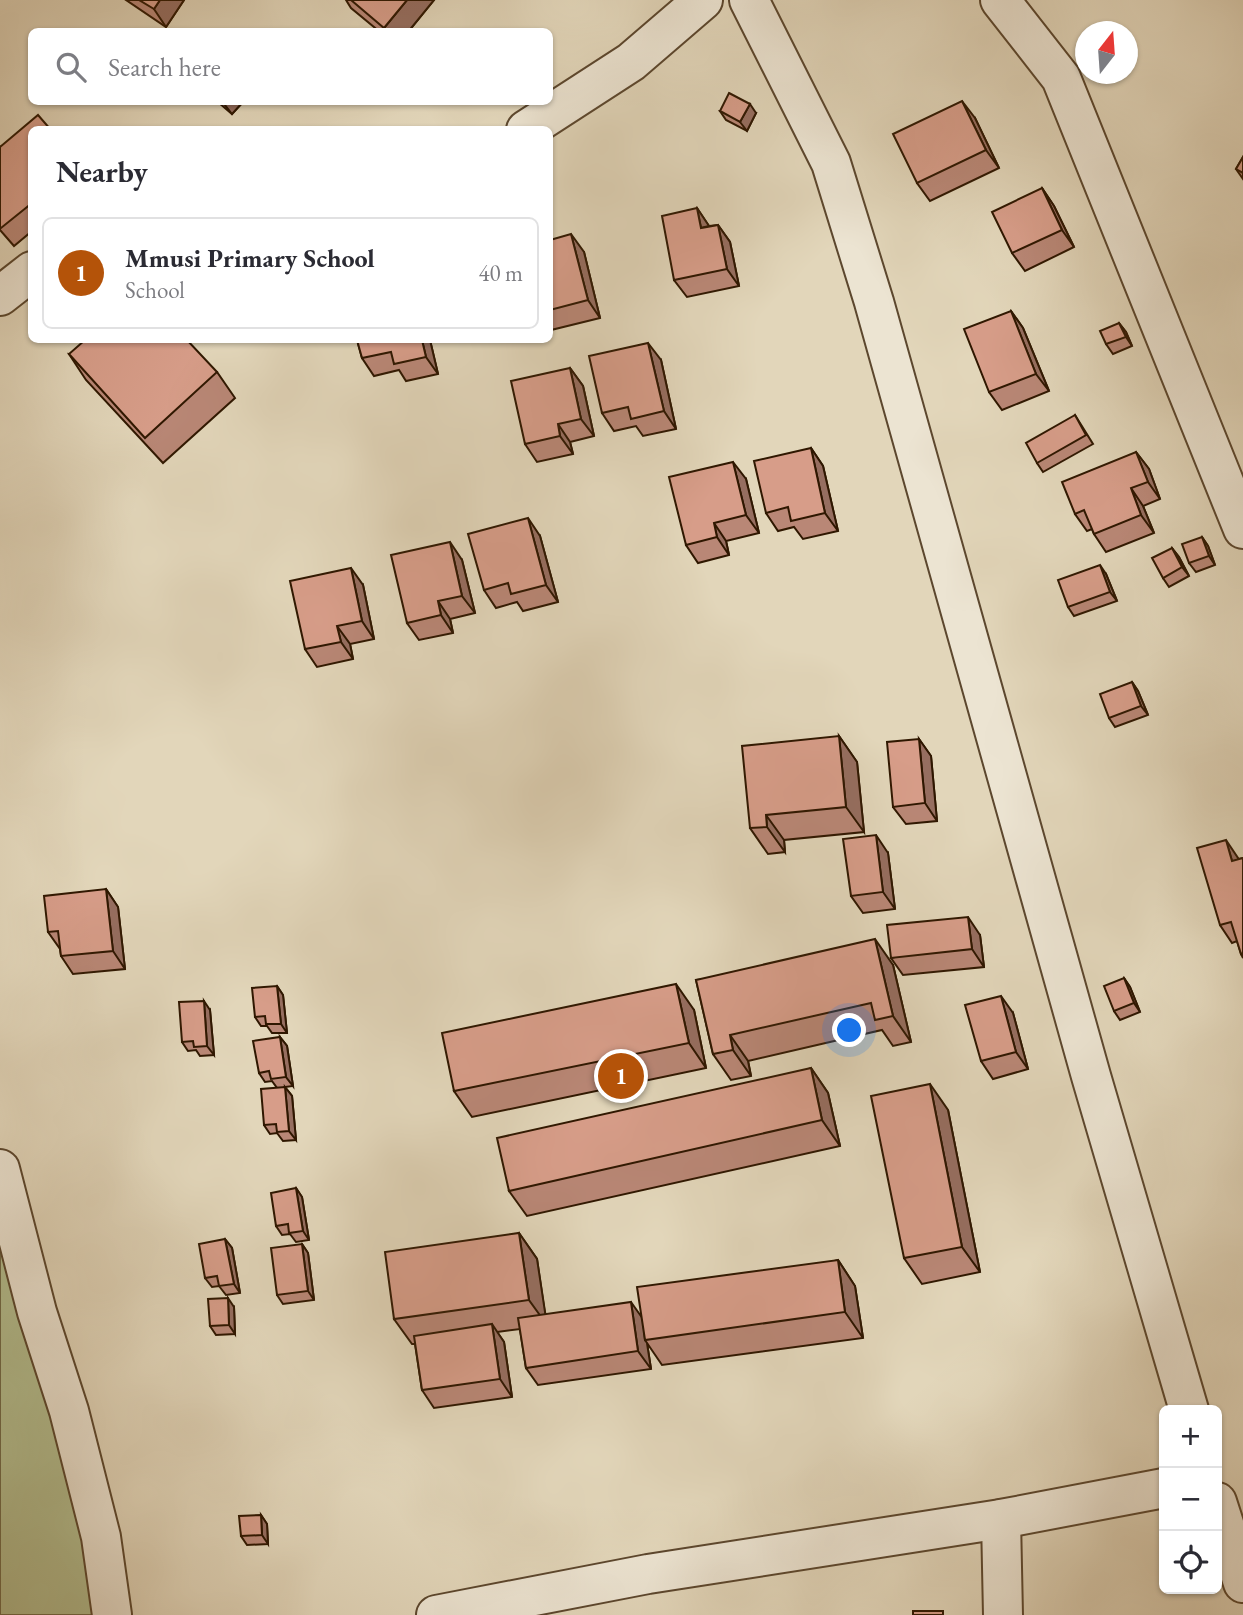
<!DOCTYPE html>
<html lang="en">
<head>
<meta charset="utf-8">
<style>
	body { margin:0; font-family:"EB Garamond",serif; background:#f7f7f7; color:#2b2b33 }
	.controls { position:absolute; right:21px; bottom:21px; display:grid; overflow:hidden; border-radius:10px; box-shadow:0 2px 5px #0004 }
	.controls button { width:63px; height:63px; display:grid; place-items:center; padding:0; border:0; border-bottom:2px solid #e1e1e2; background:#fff; color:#2b2b33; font:35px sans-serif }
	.compass { position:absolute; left:1075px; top:21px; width:63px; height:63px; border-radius:50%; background:#fff; box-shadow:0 2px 5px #0004; rotate:17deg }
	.you { position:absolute; left:850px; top:1031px; width:24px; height:24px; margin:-18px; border:5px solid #fff; border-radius:50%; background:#1a73e8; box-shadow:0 0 0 10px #1a73e833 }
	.badge { display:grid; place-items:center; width:46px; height:46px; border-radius:50%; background:#b45309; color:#fff; font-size:23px; font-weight:700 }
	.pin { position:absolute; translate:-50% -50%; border:4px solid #fff; box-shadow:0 2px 7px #0006 }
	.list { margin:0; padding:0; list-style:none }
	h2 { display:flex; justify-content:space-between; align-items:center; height:91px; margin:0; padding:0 28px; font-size:30px }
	h2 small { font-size:23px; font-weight:400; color:#7c7c81 }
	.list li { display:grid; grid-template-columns:46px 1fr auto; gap:21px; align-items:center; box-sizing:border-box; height:112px; margin:0 14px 14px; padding:0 14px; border:2px solid #e1e1e2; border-radius:10px }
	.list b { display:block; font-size:26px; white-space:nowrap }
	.list p { margin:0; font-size:23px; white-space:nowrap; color:#7c7c81 }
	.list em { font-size:23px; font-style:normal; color:#7c7c81 }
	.icon { flex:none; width:38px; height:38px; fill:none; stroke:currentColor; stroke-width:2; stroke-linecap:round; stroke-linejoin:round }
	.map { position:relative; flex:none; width:1243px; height:1615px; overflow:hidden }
	.search { position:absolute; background:#fff; box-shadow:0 2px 5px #0004; left:28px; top:28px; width:525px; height:77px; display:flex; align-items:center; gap:18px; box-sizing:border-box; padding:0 24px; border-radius:10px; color:#7c7c81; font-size:26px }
	.panel { position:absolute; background:#fff; box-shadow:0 2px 5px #0004; left:28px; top:126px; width:525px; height:217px; border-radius:10px }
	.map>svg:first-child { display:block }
</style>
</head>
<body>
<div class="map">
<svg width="1243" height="1615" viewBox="0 0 1243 1615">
	<rect width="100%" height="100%" fill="#e2d6ba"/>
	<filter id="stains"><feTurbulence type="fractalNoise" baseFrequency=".00286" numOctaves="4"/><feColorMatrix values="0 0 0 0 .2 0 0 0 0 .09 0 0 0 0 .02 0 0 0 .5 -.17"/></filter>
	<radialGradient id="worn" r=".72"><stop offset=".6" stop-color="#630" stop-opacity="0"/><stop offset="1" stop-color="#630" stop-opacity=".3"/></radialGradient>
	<!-- green -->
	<polygon fill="#b3be90" stroke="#716a48" stroke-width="2" points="0,1152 98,1615 0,1615"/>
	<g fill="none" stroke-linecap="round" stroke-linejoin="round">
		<!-- minor casing -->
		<g stroke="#5c472e" stroke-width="42">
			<g id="minor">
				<polyline points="749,0 831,163 874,302 1091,1076 1189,1410"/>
				<polyline points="1000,0 1061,78 1243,529"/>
				<polyline points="526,130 631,62 703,0"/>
				<polyline points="0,296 32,271"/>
				<polyline points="0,1169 37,1312 69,1411 101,1537 112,1615"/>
				<polyline points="1217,1502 1243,1583"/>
				<polyline points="1001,1519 1003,1615"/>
				<polyline points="436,1615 648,1574 1001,1519 1164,1488"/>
			</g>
		</g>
		<!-- minor -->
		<use href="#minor" stroke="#ece4d2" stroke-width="38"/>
	</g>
	<!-- wall -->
	<g fill="#b98776" stroke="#2f1700" stroke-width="2">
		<polygon points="126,0 184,0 166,27"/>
		<polygon points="346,0 434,0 408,32 380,32 351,8"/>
		<polygon points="218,102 243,102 232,114"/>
		<polygon points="720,111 756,113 747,131 726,120"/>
		<polygon points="975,118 999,168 930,201 917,183"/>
		<polygon points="32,130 32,231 14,246 0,230 0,147"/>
		<polygon points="1243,157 1243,179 1236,169"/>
		<polygon points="1042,188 1054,206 1074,247 1025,271 1012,253"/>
		<polygon points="697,208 709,226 718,225 730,242 739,286 687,297 674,280"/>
		<polygon points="550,240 584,252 600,318 551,330 550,328"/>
		<polygon points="1011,311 1023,328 1049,391 1002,410 989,392"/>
		<polygon points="1119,323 1126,332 1132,346 1113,354 1106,344"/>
		<polygon points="357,340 430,340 438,374 406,381 399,370 374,376 362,358"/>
		<polygon points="69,354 217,372 235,398 163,463 86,380"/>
		<polygon points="661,360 676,429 643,436 636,426 614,431 602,413"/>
		<polygon points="570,368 583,386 594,436 570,442 573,454 537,462 525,444"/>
		<polygon points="1075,415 1093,444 1043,472 1037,463"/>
		<polygon points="811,448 823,466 838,531 803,539 794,527 778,531 766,513"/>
		<polygon points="1136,452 1149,469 1160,499 1143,506 1154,533 1106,552 1094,534 1092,529 1087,531 1075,514"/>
		<polygon points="746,479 759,533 726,541 729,555 698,563 686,545"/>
		<polygon points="540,536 558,602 523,611 517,602 496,608 484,590"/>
		<polygon points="1202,537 1208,546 1215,565 1196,572 1189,563"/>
		<polygon points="1172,548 1179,557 1189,576 1169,587 1163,578"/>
		<polygon points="462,560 475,613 450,619 453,633 419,640 407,623"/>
		<polygon points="1106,574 1117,601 1074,616 1068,607"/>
		<polygon points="363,585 374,639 350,644 353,659 317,667 305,649"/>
		<polygon points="1132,682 1138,691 1148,715 1115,727 1109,718"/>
		<polygon points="839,736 857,762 864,832 784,840 785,852 768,854 750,828"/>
		<polygon points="919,739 931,756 937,821 906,824 893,807"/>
		<polygon points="888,853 895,909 863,913 851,896"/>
		<polygon points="1238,858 1238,859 1243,858 1243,958 1241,954 1237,941 1232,943 1220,925"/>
		<polygon points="106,889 118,907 125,969 73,974 61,956 60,949 48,932"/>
		<polygon points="980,935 984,967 903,975 891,958"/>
		<polygon points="893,965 911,1042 893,1046 882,1030 748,1061 751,1076 731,1080 713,1054 696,980"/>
		<polygon points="1124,978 1130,987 1140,1012 1120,1020 1114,1011"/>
		<polygon points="277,986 283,995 287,1033 272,1033 267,1026 261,1026 255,1017"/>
		<polygon points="210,1010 214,1055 200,1056 196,1050 188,1051 182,1042"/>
		<polygon points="694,1010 706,1068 472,1117 454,1091"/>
		<polygon points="1013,1013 1028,1069 993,1079 981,1061"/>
		<polygon points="280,1037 287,1046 293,1086 285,1087 292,1096 296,1140 283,1141 277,1133 270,1134 264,1125 277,1088 272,1081 265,1082 259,1073"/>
		<polygon points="811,1068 828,1093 840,1146 527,1216 509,1191"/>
		<polygon points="948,1110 980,1272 922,1284 904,1258"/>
		<polygon points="296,1188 302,1197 309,1240 296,1242 290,1234 282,1235 276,1226"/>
		<polygon points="519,1233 537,1259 545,1314 641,1317 838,1260 855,1286 863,1338 662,1365 647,1343 651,1369 538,1385 526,1368 520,1329 497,1332 504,1342 512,1397 434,1408 422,1390 415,1344 412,1344 394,1319"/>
		<polygon points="225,1239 232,1248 240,1293 226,1295 219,1286 212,1287 205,1278"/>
		<polygon points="302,1244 308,1253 314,1300 283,1304 277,1295"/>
		<polygon points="234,1307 235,1334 216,1335 210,1326"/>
		<polygon points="261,1515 267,1524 268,1544 247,1545 241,1536"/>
	</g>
	<!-- shaded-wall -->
	<g fill="#966e60" stroke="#2f1700" stroke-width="2">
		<polygon points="160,0 184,0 166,27 154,9"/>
		<polygon points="407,0 434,0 408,32 387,32 384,28"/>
		<polygon points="962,101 975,118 999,168 986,150"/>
		<polygon points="228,102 243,102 232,114 225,105"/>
		<polygon points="750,104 756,113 747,131 740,122"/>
		<polygon points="1042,188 1054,206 1074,247 1062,230"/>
		<polygon points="697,208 709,226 701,228"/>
		<polygon points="718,225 730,242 739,286 727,269"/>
		<polygon points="571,234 584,252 600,318 588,300"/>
		<polygon points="1011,311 1023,328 1049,391 1036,374"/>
		<polygon points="1119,323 1126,332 1132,346 1126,337"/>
		<polygon points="422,340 430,340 438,374 426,357"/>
		<polygon points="648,343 661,360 676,429 664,411"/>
		<polygon points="570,368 583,386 594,436 581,419"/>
		<polygon points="558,424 570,442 573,454 560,436"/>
		<polygon points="811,448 823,466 838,531 825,513"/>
		<polygon points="1136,452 1149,469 1160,499 1148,482"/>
		<polygon points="733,462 746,479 759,533 746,515"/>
		<polygon points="1131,488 1143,506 1154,533 1141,515"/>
		<polygon points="528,518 540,536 558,602 546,585"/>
		<polygon points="714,523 726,541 729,555 717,537"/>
		<polygon points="1202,537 1208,546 1215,565 1209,556"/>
		<polygon points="450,542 462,560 475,613 462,596"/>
		<polygon points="1172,548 1179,557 1189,576 1182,567"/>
		<polygon points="1100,565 1106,574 1117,601 1110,592"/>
		<polygon points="351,568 363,585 374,639 362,621"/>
		<polygon points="438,601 450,619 453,633 441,615"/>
		<polygon points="337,626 350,644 353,659 341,642"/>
		<polygon points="1132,682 1138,691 1148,715 1141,706"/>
		<polygon points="839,736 857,762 864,832 846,807"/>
		<polygon points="919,739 931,756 937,821 925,803"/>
		<polygon points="766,815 784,840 785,852 767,827"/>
		<polygon points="876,835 888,853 895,909 883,892"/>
		<polygon points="1226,840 1238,858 1243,874 1232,861"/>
		<polygon points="106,889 118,907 125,969 113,951"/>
		<polygon points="968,917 980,935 984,967 972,949"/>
		<polygon points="875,939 893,965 911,1042 893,1016"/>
		<polygon points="1124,978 1130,987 1140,1012 1134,1003"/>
		<polygon points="676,984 694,1010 706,1068 689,1043"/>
		<polygon points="277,986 283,995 287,1033 281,1024"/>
		<polygon points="1001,996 1013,1013 1028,1069 1016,1052"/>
		<polygon points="204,1001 210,1010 214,1055 207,1046"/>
		<polygon points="730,1035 748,1061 751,1076 733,1050"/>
		<polygon points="280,1037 287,1046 293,1086 286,1077"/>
		<polygon points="811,1068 828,1093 840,1146 822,1120"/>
		<polygon points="930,1084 948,1110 980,1272 962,1247"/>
		<polygon points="285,1087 292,1096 296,1140 289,1131"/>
		<polygon points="296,1188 302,1197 309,1240 303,1231"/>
		<polygon points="519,1233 537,1259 547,1325 529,1300"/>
		<polygon points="225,1239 232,1248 240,1293 234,1284"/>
		<polygon points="302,1244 308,1253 314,1300 308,1291"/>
		<polygon points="838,1260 855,1286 863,1338 845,1312"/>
		<polygon points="228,1298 234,1307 235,1334 229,1325"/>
		<polygon points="631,1302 643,1319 645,1340 647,1343 651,1369 638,1351"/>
		<polygon points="492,1324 504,1342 512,1397 500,1379"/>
		<polygon points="261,1515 267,1524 268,1544 262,1535"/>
	</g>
	<!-- building -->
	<g fill="#d79d89" stroke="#2f1700" stroke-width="2">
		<polygon points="139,0 160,0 154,9"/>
		<polygon points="351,0 407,0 384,28"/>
		<polygon points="729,93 750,104 740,122 720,111"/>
		<polygon points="962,101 986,150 917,183 893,134"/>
		<polygon points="38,115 51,130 32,130 32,203 1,228 0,227 0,147"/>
		<polygon points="1243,157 1243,173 1236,169"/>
		<polygon points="1042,188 1062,230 1012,253 992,212"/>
		<polygon points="697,208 701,228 718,225 727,269 674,280 662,216"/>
		<polygon points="571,234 588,300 550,310 550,240"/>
		<polygon points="1011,311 1036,374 989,392 964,329"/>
		<polygon points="1119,323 1126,337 1106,344 1100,331"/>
		<polygon points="85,340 187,340 217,372 145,438 69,354"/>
		<polygon points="357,340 422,340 426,357 394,364 391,352 362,358"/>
		<polygon points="648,343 664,411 631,419 628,407 602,413 589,356"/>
		<polygon points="570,368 581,419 558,424 560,436 525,444 511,381"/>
		<polygon points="1075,415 1086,435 1037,463 1026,443"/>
		<polygon points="811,448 825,513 791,521 788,507 766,513 754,461"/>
		<polygon points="1136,452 1148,482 1131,488 1141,515 1094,534 1084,510 1075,514 1062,482"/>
		<polygon points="733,462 746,515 714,523 717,537 686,545 669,477"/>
		<polygon points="528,518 546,585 511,594 508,583 484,590 468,534"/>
		<polygon points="1202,537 1209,556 1189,563 1182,544"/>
		<polygon points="450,542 462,596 438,601 441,615 407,623 391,555"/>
		<polygon points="1172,548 1182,567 1163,578 1152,558"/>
		<polygon points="1100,565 1110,592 1068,607 1058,580"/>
		<polygon points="351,568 362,621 337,626 341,642 305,649 290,581"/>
		<polygon points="1132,682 1141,706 1109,718 1100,694"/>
		<polygon points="839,736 846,807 766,815 767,827 750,828 742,746"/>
		<polygon points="919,739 925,803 893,807 887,742"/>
		<polygon points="876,835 883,892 851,896 843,839"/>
		<polygon points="1226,840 1232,861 1243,858 1243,953 1241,954 1231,922 1220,925 1197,848"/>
		<polygon points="106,889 113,951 61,956 58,931 48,932 44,896"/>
		<polygon points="968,917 972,949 891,958 887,925"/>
		<polygon points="875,939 893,1016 875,1020 871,1003 730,1035 733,1050 713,1054 696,980"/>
		<polygon points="1124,978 1134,1003 1114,1011 1104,986"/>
		<polygon points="676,984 689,1043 454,1091 442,1033"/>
		<polygon points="277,986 281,1024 266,1024 265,1016 255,1017 252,988"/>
		<polygon points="1001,996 1016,1052 981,1061 965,1005"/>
		<polygon points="204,1001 207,1046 194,1047 193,1041 182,1042 179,1002"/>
		<polygon points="280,1037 286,1077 271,1079 269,1071 259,1073 253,1041"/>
		<polygon points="811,1068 822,1120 509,1191 497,1138"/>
		<polygon points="930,1084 962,1247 904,1258 871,1096"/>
		<polygon points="285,1087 289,1131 277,1132 276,1124 264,1125 261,1089"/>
		<polygon points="296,1188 303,1231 289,1233 288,1224 276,1226 271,1193"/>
		<polygon points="519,1233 529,1300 394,1319 385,1252"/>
		<polygon points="225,1239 234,1284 219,1286 217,1276 205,1278 199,1244"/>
		<polygon points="302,1244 308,1291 277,1295 271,1248"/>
		<polygon points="838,1260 845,1312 645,1340 637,1287"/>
		<polygon points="228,1298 229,1325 210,1326 208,1299"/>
		<polygon points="631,1302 638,1351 526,1368 518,1318"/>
		<polygon points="492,1324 500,1379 422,1390 414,1336"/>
		<polygon points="261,1515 262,1535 241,1536 239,1516"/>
		<rect x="913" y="1611" width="30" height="4"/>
	</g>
	<rect width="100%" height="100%" filter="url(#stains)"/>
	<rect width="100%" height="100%" fill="url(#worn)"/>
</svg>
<div class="controls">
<button>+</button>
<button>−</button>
<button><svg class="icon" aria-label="locate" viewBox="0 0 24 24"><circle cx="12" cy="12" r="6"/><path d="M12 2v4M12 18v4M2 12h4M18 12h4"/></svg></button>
</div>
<svg class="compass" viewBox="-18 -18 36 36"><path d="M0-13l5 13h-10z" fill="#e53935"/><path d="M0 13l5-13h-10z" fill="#7c7c81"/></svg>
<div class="you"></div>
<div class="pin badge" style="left:621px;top:1076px">1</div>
<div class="search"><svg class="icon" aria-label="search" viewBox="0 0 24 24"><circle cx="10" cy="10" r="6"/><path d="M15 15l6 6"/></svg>Search here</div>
<section class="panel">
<h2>Nearby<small></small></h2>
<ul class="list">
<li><span class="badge">1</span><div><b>Mmusi Primary School</b><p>School</p></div><em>40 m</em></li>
</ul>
</section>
</div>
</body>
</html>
